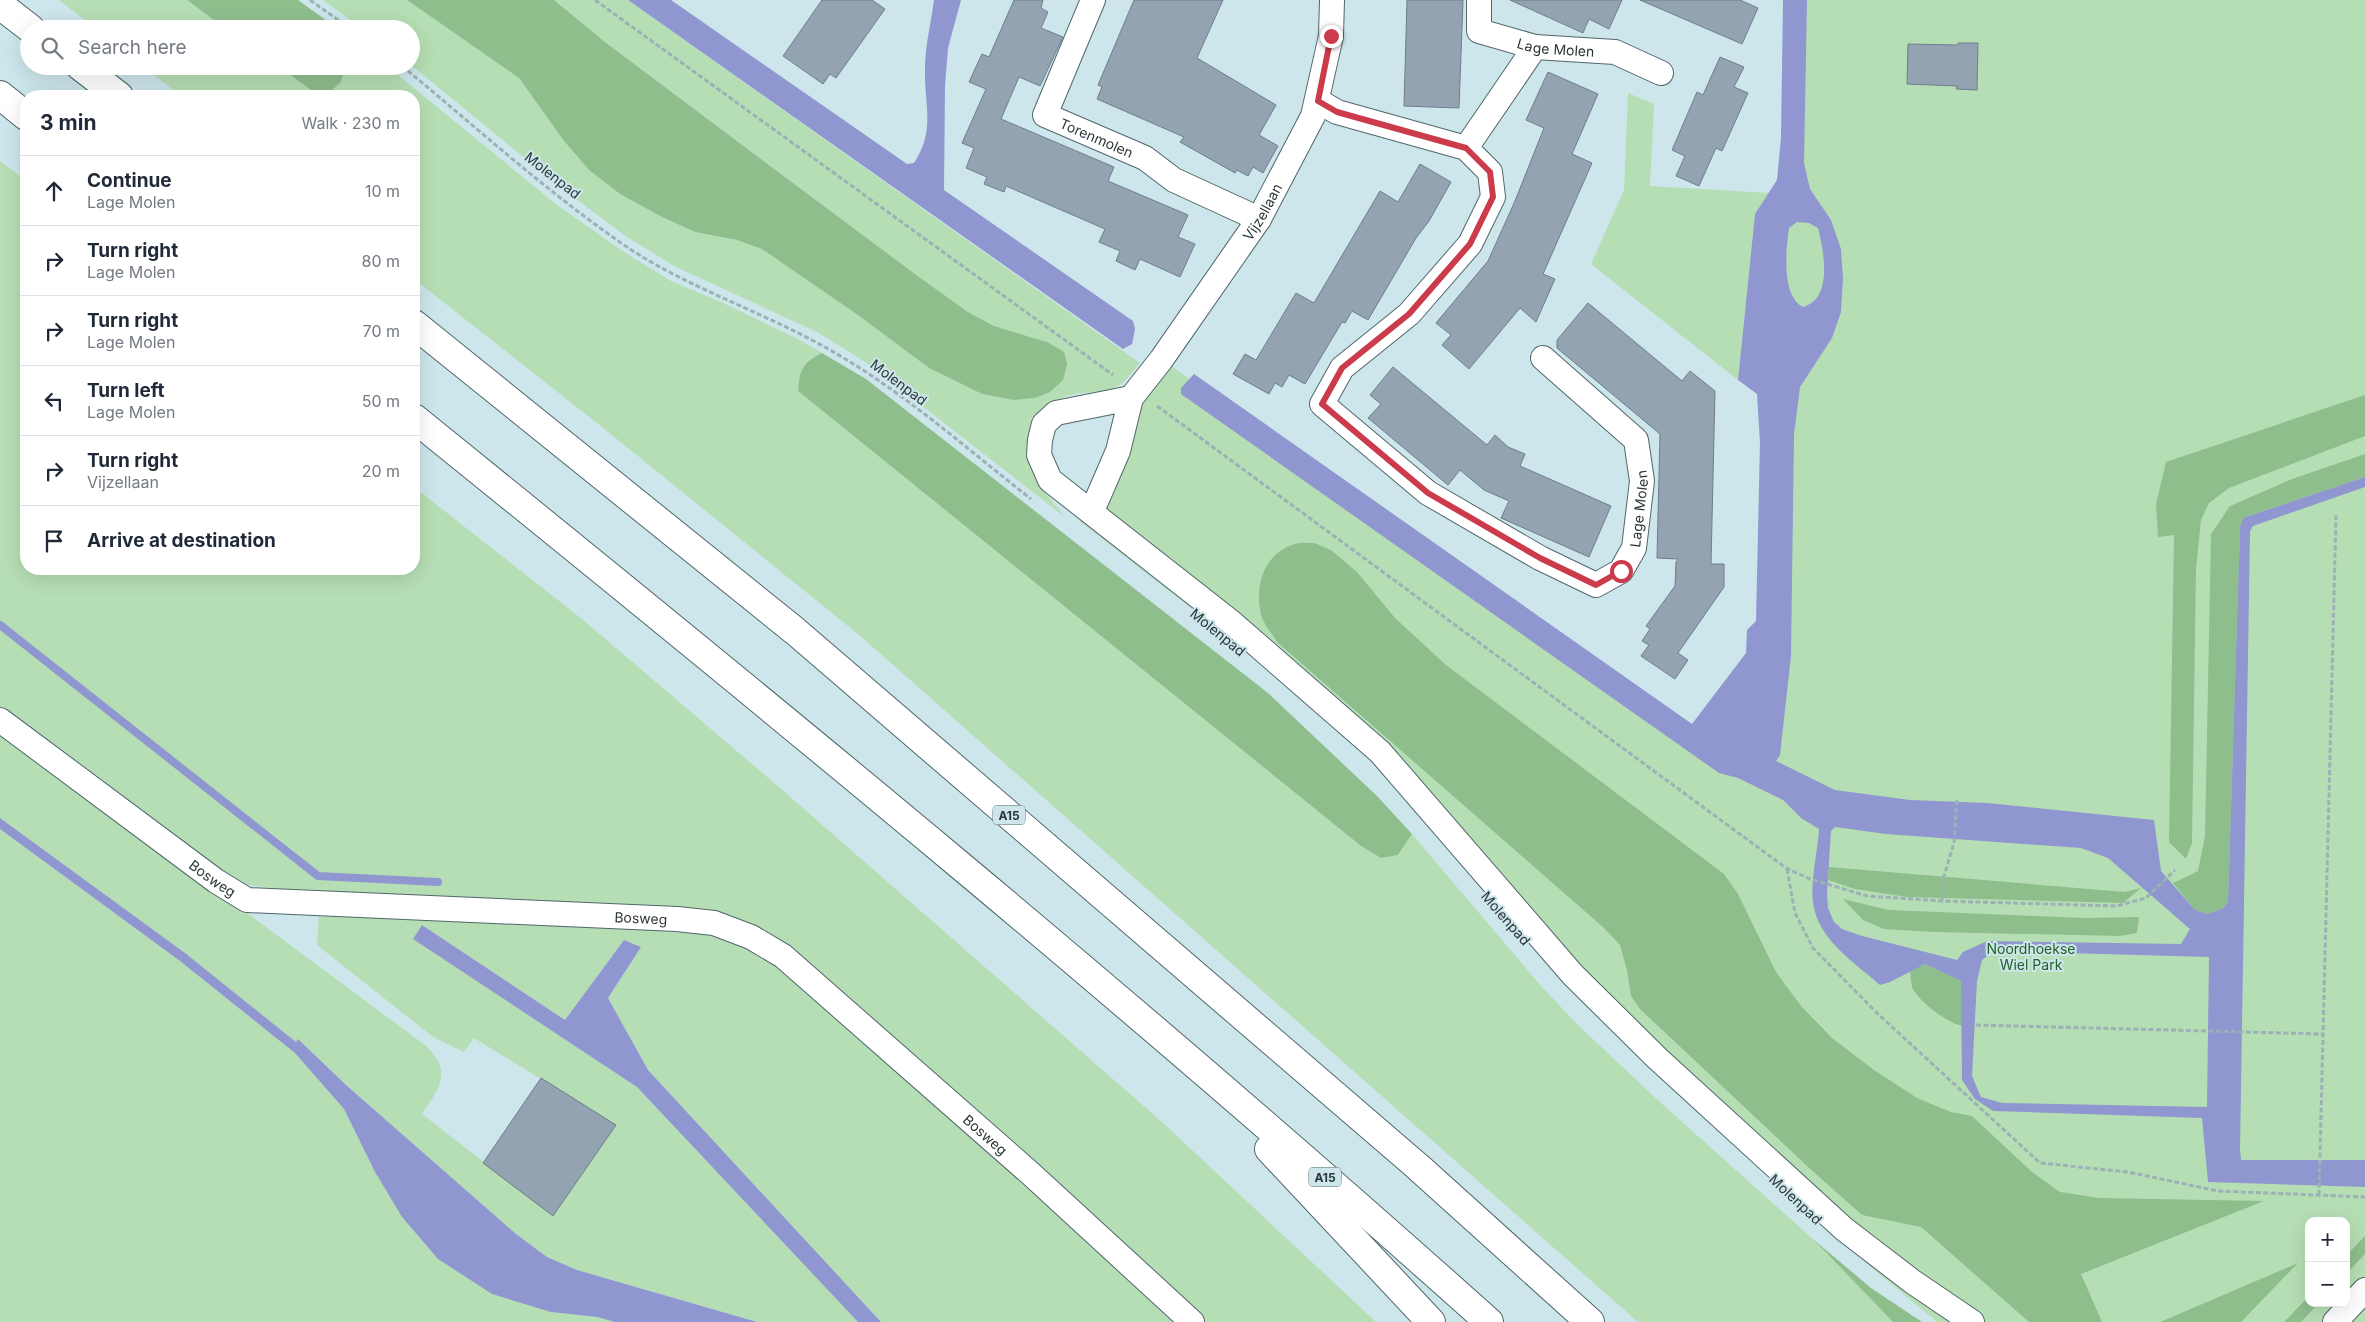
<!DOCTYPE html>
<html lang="en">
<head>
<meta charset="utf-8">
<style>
	body { margin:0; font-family:Inter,sans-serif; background:#f2f2f3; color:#1f2937 }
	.controls { position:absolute; right:15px; bottom:15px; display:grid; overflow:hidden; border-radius:10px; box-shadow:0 5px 20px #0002 }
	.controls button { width:45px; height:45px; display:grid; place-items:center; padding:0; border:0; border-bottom:1px solid #e0e1e3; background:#fff; color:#1f2937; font:25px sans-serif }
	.stop { position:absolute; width:15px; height:15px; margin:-11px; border:4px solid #cb3b4b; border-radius:50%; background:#fff }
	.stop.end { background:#cb3b4b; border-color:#fff; box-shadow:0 1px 5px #0008 }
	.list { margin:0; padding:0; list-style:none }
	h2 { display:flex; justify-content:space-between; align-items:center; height:65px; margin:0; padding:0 20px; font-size:21px }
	h2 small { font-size:16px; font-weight:400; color:#747a83 }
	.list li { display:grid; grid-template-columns:32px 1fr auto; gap:15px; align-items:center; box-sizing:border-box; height:70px; padding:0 20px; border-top:1px solid #e0e1e3 }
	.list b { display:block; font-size:19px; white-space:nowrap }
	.list p { margin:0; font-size:16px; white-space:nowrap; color:#747a83 }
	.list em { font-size:16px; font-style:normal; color:#747a83 }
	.icon { flex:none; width:28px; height:28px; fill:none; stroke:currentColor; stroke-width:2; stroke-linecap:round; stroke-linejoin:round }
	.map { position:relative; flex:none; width:2365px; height:1322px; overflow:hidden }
	.search { position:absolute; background:#fff; box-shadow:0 5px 20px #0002; left:20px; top:20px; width:400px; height:55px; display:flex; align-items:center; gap:12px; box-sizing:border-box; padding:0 18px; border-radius:28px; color:#747a83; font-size:19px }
	.panel { position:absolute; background:#fff; box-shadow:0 5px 20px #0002; left:20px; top:90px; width:400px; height:485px; border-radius:20px }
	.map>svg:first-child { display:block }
</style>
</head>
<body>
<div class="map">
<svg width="2365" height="1322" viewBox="0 0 2365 1322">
	<rect width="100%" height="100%" fill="#cce6eb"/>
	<!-- green -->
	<g fill="#b6deb4" fill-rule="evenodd">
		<polygon points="59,0 187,0 226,29 96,29"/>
		<path d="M323,0H407L519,78L564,141L589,170L620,194L662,217L695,232L737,240L762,248L858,315L929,368L982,394L1013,400L1047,342L994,326L968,312L919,277L605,42L554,0H628L1140,363C1134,369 1127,381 1119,385C1104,394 1087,391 1071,395C1054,399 1045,408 1037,422C1013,462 1042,488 1066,518L867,363L819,333L674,266L627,237L560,187L411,65V29H363Z"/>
		<path d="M1787,0H2365V1322H1937L1866,1263L1565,963L1417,784L1078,520L1136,421L1135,410L1170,365L1424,547L1743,769L1769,750ZM2309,1221H2346V1303H2309Z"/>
		<path d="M143,66H277L315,93L341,82L345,66H387L557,205L627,254L671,281L721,302L798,339L822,353C803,363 799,369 798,391L1361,846L1381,858L1398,855L1412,834L1541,986L1580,1027L1661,1103L1814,1240L1893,1322H1638L858,634L602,427L414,279V96H181Z"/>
		<polygon points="1628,93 1654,104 1650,186 1769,193 1755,214 1738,380 1591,264 1624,190"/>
		<polygon points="0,161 26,181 26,569 414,569 414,487 582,619 780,788 1162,1122 1376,1322 1197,1322 772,939 347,899 248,885 185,850 0,712"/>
		<path d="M0,730L425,1045C453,1072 440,1087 422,1114L553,1216L616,1125L474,1038L464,1052L433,1037L317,945L319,915L702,931L751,945L812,988L1179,1322H881L648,1070L608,998L641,947L624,940L565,1020L422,925L414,939L637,1087L858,1322H757L577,1270L547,1257L516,1234L346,1085L299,1040L296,1042L185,953L0,818Z"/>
		<polygon points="0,829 180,961 295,1053 344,1109 375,1172 402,1217 438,1259 551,1312 597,1317 615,1322 0,1322"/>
	</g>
	<!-- forest -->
	<g fill="#8fbe8d">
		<polygon points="187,0 298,0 338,29 226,29"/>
		<polygon points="407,0 554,0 605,42 745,147 919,277 968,312 994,326 1047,342 1064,352 1067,364 1063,380 1050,392 1035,398 1013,400 982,394 929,368 858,315 762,249 737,240 695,232 662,217 620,194 589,170 564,141 519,78"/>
		<polygon points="278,66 345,66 341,82 330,92 315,93"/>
		<path d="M822,353L866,379L1268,693L1377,796L1412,834L1398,855L1381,858L1361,846L798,391C799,369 803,363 822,353Z"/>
		<polygon points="2365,395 2365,436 2229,488 2209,503 2201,520 2196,569 2192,843 2186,859 2169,842 2174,535 2158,537 2156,504 2166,462"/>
		<polygon points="2365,454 2365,477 2243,518 2240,527 2228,902 2223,908 2208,914 2195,910 2173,883 2198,871 2205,836 2211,534 2230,506 2292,479"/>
		<path d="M1314,543L1331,550L1357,572L1395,618L1446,665L1724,874L1738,894L1776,972L1801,1006L1832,1038L1874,1070L1917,1098L1951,1112L1972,1116L2032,1172L2060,1192L2099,1198L2264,1201L2081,1274L2102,1322H2029L1921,1227L1862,1215L1807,1166L1640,1009L1631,996L1627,970L1620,945L1604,928L1277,642C1272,633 1263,624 1261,614C1254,586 1264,553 1295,544C1301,542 1308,543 1314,543Z"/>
		<polygon points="1829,867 2125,892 2141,888 2123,903 1907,897 1855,889 1828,880"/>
		<polygon points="1843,899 1889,910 2084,918 2139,917 2137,933 2120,936 1935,932 1884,929 1863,920"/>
		<path d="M1925,964L1961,981L1963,1026C1948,1024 1918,1001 1912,987C1911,982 1911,976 1910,971Z"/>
		<polygon points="2365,1236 2365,1254 2346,1274 2346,1256"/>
		<polygon points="1814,1240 1871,1288 1922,1322 1893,1322"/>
		<polygon points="2298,1263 2241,1322 2160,1322 2165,1320"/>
		<polygon points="2309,1296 2309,1303 2319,1303 2301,1322 2284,1322"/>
	</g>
	<!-- water -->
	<g fill="#8f96d0" fill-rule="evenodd">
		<path d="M628,0H671L907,164L914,163C936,129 924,106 925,69C925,46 931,23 934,0H961L948,48L945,86L944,190L1133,321L1135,329L1132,344L1123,349Z"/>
		<path d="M1783,0H1807L1804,163L1810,189L1831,220L1841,249L1843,279L1841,312L1832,338L1800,387L1794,434L1791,656L1780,755L1776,761L1835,790L1910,800L1988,803L2154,820L2161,871L2195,910L2208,914L2223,908L2228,902L2240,527L2243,518L2365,477V487L2253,526L2250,531L2240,1150L2241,1160H2365V1187L2208,1182L2202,1118L1993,1111L1975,1099L1962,1080L1961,981L1925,964L1890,982L1880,985C1854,962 1817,939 1813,902C1810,882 1818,850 1819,829L1801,818L1783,800L1738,778L1719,773L1181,394V388L1194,374L1692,724L1746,653L1747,630L1756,621L1760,443L1757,394L1738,380L1755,214L1777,180L1781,138ZM1797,222L1809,223L1818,228C1824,252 1833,299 1803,307C1781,296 1786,249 1789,228ZM1835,827L1886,834L2081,848L2108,858L2190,929L2181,944L1987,941L1963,952L1957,960L1862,936L1842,929L1834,922L1828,908L1827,894L1831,831ZM1994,951L2209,957L2207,1107L2002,1103L1981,1097L1972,1076L1977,981L1982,960Z"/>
		<polygon points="0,818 185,953 296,1042 298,1039 346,1085 516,1234 547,1257 577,1270 757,1322 615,1322 597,1317 551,1312 492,1294 438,1259 402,1217 375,1172 344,1109 295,1053 180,961 0,829"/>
		<polygon points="422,925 565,1020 624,940 641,947 608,998 648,1070 881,1322 858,1322 637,1087 413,939"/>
	</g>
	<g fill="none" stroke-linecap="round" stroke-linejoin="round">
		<!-- stream -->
		<polyline stroke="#8f96d0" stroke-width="8" points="0,625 318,876 438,882"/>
	</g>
	<!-- building -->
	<g fill="#93a3b2" stroke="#6e7e8c">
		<polygon points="822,0 872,0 885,9 836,78 830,74 823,84 783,56"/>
		<polygon points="1014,0 1043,0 1041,8 1048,12 1041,28 1063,37 1040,86 1019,77 1001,119 1114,167 1108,181 1188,215 1178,237 1195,244 1180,277 1140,259 1135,270 1116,261 1120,251 1099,242 1105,229 1006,186 1004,192 984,184 987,177 966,168 974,148 962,143 986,89 969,82 982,54 989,57"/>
		<polygon points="1134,0 1223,0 1197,58 1276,105 1259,135 1278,146 1263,173 1253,167 1248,176 1237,170 1235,173 1180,142 1184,137 1097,99 1102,87 1098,85"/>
		<polygon points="1407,0 1463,0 1459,108 1404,106"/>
		<polygon points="1510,0 1622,0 1609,29 1589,19 1583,33"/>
		<polygon points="1640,0 1740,0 1758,8 1742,44"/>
		<polygon points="1958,43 1978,43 1977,90 1956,89 1957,86 1907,84 1908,44 1958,45"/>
		<polygon points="1720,57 1744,67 1734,87 1748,93 1722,151 1716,148 1699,186 1676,176 1685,156 1672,150 1697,92 1703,95"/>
		<polygon points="1548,72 1598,94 1572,154 1592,163 1543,274 1555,279 1536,322 1520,308 1469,369 1442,345 1451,335 1436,323 1488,261 1515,201 1544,128 1526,120"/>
		<polygon points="1420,164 1451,182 1429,221 1416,238 1368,320 1352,311 1345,323 1342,322 1305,384 1289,375 1282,387 1275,383 1269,394 1233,374 1245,354 1256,360 1296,293 1314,303 1380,191 1398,202"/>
		<polygon points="1588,303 1682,381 1690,371 1715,391 1711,564 1724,564 1724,587 1678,653 1688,660 1675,679 1641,656 1649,645 1642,641 1650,629 1646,626 1675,586 1676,562 1678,559 1657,558 1660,434 1557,348 1557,340"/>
		<polygon points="1393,367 1487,445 1495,435 1508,447 1525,454 1520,466 1611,506 1589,557 1501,518 1509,501 1484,490 1460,470 1448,485 1368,418 1381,404 1370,395"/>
		<polygon points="541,1078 616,1125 553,1216 483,1163"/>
	</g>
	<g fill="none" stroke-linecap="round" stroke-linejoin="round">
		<!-- minor casing -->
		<g stroke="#50666b" stroke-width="26">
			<g id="minor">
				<path id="s1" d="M1093,0L1045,115L1145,158L1174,180L1259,219"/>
				<path id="s2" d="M1479,0V31L1535,47L1615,52L1661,73"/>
				<path id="s3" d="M1318,101L1337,112L1466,148L1490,172L1493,197L1470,244L1409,314L1342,368L1322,404L1428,493L1540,558L1596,585L1621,571L1634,548L1642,481L1636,440L1543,358"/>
				<polyline points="1466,148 1535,47"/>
				<path id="s4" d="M1131,398L1161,360L1259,219L1313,116L1331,36L1332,0"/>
				<polyline points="1092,511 1118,451 1131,398 1056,413 1044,424 1040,440 1039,455 1050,480 1231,622 1380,752 1573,975 1658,1059 1844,1229 1913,1282 1972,1322"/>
				<path id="s5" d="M0,720L216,881L247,900L677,919L714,923L751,937L783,956L1031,1174L1192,1322"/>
				<polyline points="2335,1322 2365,1290"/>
			</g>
		</g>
		<!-- motorway casing -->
		<g stroke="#50666b" stroke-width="30">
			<g id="motorway">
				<polyline points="0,5 31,29"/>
				<polyline points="80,66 119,96"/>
				<polyline points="0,95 26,116"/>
				<polyline points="414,324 795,631 1417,1166 1590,1322"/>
				<path d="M414,418C778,712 1140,1009 1489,1322"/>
				<polyline points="1269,1149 1431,1322"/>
			</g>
		</g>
		<!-- path -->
		<g stroke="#9cb1b5" stroke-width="3" stroke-dasharray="5 2.5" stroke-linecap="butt">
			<polyline points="310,0 351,29"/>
			<polyline points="595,0 1113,375"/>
			<path d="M402,66C476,127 548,193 627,247C690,289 764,312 830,350C901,390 966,448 1031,499"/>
			<polyline points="1157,406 1786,868 1810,879 1867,896 1942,901 2117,906 2146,898 2175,870"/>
			<polyline points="1787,869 1795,913 1813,948 1878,1014 2040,1163 2128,1172 2218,1191 2365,1197"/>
			<polyline points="1942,901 1943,880 1954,842 1957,800"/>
			<polyline points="1976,1025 2323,1034"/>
			<polyline points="2319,1195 2336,515"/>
		</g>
		<!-- minor -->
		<use href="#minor" stroke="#fff" stroke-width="24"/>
		<!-- motorway -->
		<use href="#motorway" stroke="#fff" stroke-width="28"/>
	</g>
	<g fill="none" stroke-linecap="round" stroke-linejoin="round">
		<!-- route -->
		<polyline stroke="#cb3b4b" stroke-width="6" points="1331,36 1318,101 1337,112 1466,148 1490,172 1493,197 1470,244 1409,314 1342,368 1322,404 1428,493 1540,558 1596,585 1621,571"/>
	</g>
	<g text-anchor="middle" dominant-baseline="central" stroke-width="4" stroke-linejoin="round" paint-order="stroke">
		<!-- shield labels -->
		<g fill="#cce6eb" stroke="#5c6b6e" stroke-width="1">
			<rect x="993" y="805.5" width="32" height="19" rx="4"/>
			<rect x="1309" y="1167.5" width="32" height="19" rx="4"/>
		</g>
		<g font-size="12" font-weight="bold" fill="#2c3638">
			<text x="1009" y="815">A15</text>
			<text x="1325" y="1177">A15</text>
		</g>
		<!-- street labels -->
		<g font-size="14" fill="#2c3638" stroke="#cce6eb">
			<text stroke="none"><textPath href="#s2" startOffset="110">Lage Molen</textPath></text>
			<text stroke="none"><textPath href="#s1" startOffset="181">Torenmolen</textPath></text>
			<text transform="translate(553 175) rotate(38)">Molenpad</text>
			<text stroke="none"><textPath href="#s4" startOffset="228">Vijzellaan</textPath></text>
			<text transform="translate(899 382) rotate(37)">Molenpad</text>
			<text stroke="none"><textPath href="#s3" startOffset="912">Lage Molen</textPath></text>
			<text transform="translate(1218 632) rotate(39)">Molenpad</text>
			<text stroke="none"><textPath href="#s5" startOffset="265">Bosweg</textPath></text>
			<text stroke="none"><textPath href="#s5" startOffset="700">Bosweg</textPath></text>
			<text transform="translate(1506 918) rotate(49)">Molenpad</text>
			<text stroke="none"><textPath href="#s5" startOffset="1120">Bosweg</textPath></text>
			<text transform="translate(1796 1199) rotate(43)">Molenpad</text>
		</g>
		<!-- park labels -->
		<g font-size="14" fill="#226122" stroke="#cce6eb">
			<text x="2031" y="948">Noordhoekse<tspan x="2031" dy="16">Wiel Park</tspan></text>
		</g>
	</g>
</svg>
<div class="controls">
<button>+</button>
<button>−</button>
</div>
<div class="stop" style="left:1621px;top:571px"></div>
<div class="stop end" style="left:1331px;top:36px"></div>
<div class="search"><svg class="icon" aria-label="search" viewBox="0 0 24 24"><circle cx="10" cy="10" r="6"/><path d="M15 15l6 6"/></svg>Search here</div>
<section class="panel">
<h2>3 min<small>Walk · 230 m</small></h2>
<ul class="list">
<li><svg class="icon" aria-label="ahead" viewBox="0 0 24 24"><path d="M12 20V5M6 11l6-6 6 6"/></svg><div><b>Continue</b><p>Lage Molen</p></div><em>10 m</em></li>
<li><svg class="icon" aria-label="right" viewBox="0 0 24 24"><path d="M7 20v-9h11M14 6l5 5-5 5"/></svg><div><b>Turn right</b><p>Lage Molen</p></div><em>80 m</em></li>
<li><svg class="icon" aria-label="right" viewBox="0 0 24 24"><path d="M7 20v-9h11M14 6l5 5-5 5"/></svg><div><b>Turn right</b><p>Lage Molen</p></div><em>70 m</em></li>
<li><svg class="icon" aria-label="left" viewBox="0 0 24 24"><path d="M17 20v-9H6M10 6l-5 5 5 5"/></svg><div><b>Turn left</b><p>Lage Molen</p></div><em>50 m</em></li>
<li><svg class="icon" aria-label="right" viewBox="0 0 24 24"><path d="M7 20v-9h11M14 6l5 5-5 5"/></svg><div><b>Turn right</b><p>Vijzellaan</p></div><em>20 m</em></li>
<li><svg class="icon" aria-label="arrive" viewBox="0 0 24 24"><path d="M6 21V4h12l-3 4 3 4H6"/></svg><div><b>Arrive at destination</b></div></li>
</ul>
</section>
</div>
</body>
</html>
